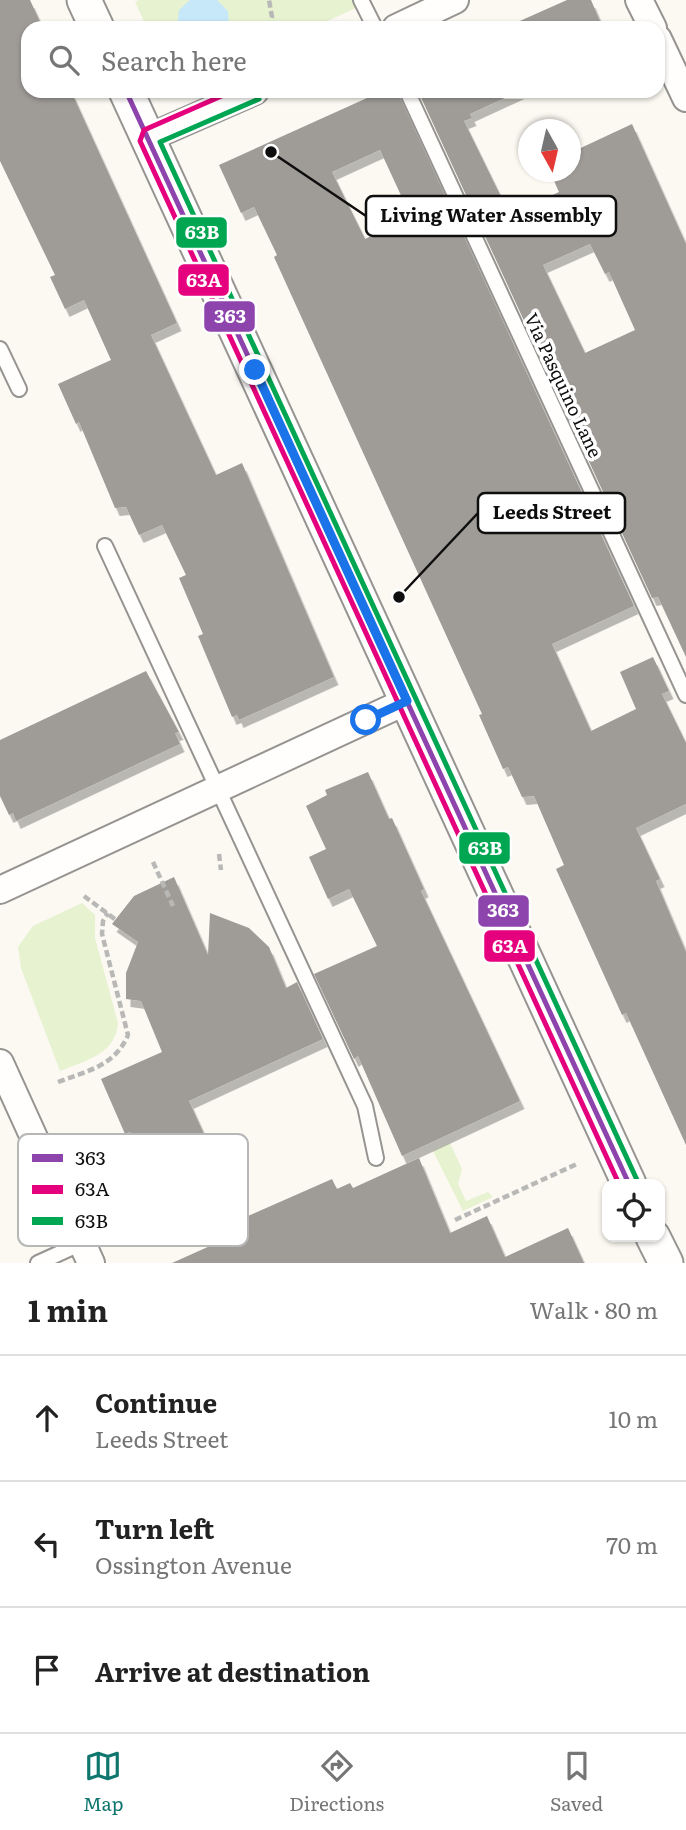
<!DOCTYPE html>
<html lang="en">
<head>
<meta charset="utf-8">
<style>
	body { margin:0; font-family:Literata,serif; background:#f6f6f6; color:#222 }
	.controls { position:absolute; right:21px; bottom:21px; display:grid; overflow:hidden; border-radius:14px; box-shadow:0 2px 5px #0004 }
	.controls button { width:63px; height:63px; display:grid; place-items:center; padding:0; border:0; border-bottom:2px solid #e0e0e0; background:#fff; color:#222; font:35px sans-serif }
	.compass { position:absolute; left:518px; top:119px; width:63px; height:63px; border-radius:50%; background:#fff; box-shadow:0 2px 5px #0004; rotate:172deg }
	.stop { position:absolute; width:21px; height:21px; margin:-16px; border:5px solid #1a73e8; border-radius:50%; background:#fff }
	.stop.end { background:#1a73e8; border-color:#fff; box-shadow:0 2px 7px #0008 }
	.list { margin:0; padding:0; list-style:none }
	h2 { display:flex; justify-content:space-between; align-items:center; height:91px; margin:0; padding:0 28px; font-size:30px }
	h2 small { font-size:23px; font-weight:400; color:#767676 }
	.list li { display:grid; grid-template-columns:46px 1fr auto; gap:21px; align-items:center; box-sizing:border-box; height:126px; padding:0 28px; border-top:2px solid #e0e0e0 }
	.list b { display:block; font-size:26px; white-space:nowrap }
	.list p { margin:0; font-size:23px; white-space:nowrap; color:#767676 }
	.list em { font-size:23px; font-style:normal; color:#767676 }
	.icon { flex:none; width:38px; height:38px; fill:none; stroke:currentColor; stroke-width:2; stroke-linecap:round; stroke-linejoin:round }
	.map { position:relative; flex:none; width:686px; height:1263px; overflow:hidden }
	.search { position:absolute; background:#fff; box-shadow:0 2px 5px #0004; left:21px; right:21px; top:21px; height:77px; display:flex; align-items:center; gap:18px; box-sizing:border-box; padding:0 24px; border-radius:21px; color:#767676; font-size:26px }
	.sheet { height:469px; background:#fff }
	nav { display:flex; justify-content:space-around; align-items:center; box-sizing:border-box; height:98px; border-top:2px solid #e0e0e0; background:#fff; font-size:19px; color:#767676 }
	nav a { display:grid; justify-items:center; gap:4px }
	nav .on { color:#0f766e }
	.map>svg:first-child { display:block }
</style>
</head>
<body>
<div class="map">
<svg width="686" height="1263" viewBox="0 0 686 1263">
	<defs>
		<filter id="shadow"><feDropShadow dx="4.5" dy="8" stdDeviation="0" flood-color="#0004"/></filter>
	</defs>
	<rect width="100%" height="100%" fill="#fcf9f2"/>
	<!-- green -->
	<g fill="#e6f2d0">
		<polygon points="139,0 352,0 356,8 312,28 147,28 135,2"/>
		<path d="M82,903L95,915V938L118,1023C116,1054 85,1061 60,1071L21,968L18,947L33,926Z"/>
		<polygon points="450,1143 462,1169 458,1184 466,1201 488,1192 493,1197 463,1211 433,1151"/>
	</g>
	<!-- water -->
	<polygon fill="#c6e8f8" points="190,0 217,0 228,11 229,28 177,28 179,10"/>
	<!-- building -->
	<g fill="#9f9c98" fill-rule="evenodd" filter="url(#shadow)">
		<polygon points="0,0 30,0 43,28 28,28 28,91 71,91 177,323 151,335 216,475 242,463 334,677 239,720 237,715 232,717 198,636 203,634 179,578 186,575 162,525 139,535 126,507 115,508 79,422 76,424 58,384 111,360 84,300 65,309 50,277 55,275 0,161"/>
		<polygon points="567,0 591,0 603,28 504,28"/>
		<path d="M364,91H397L634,606L552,644L591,731L636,709L620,672L653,657L669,691L662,694L686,743V804L636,828L660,879L656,881L686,952V1145L626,1013L622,1015L556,869L564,865L534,796L522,797L508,767L503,769L479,715L482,714L274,257L277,255L254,207L241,213L219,165L367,98ZM380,150L411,217L365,239L332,172Z"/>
		<path d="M418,91H520L470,114L472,118L464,121L510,215L559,192L550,172H570V153L632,124L686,244V657L658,597L652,598ZM590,244L605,274L609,272L635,330L585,353L543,265Z"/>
		<polygon points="146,671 179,732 175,733 180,744 16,821 13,813 9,815 0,796 0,740"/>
		<polygon points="368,772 389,819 392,818 424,889 421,891 520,1101 402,1156 358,1056 354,1059 314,974 377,946 349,889 328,899 309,857 326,849 306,806 327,795 325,790"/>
		<polygon points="174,877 208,955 210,913 249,928 269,947 286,988 297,982 323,1039 189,1101 205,1136 148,1158 144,1149 139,1151 130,1132 125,1134 101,1079 162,1052 141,1001 126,999 126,973 138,942 112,924 134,896"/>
		<polygon points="419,1158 450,1233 487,1216 505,1257 568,1228 584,1263 172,1263 230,1237 225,1226 332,1179 337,1189 350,1183 353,1188"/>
	</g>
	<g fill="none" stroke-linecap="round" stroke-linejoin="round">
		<!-- service casing -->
		<g stroke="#959491" stroke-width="18">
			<g id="service">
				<polyline points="361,0 375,28"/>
				<polyline points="407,91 686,695"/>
				<polyline points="0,349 19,389"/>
				<polyline points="105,546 365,1106 376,1158"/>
				<polyline points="38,1263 82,1243"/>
			</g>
		</g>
		<!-- minor casing -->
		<g stroke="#959491" stroke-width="30">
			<g id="minor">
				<polyline points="639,0 653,28"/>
				<polyline points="396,28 455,0"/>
				<polyline points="658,39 686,98"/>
				<polyline points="148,138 255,91"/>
				<polyline points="0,890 407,701"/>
				<polyline points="0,1063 91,1263"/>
			</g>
		</g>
		<!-- tertiary casing -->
		<g stroke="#959491" stroke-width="37">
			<g id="tertiary">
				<polyline points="84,0 97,28"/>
				<polyline points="126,91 629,1184"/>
				<polyline points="653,1237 666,1263"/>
			</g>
		</g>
		<!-- path -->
		<g stroke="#b8b8b6" stroke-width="4.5" stroke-dasharray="7 3.5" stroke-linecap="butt">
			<polyline points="269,28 272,17 269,0"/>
			<polyline points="219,854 221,870"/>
			<polyline points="153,862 173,906"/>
			<polyline points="84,896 116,920"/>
			<path d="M58,1082C87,1071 115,1066 128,1035L102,934L103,921L108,913"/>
			<polyline points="455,1220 579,1163"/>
		</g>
		<!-- service -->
		<use href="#service" stroke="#fffefd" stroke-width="14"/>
		<!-- minor -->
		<use href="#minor" stroke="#fffefd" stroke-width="26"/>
		<!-- tertiary -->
		<use href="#tertiary" stroke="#fffefd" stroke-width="33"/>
		<!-- bus-1 casing -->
		<g stroke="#fff" stroke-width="10">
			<polyline id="bus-1" points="126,91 629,1184"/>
		</g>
		<!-- bus-2 casing -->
		<g stroke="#fff" stroke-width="10">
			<polyline id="bus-2" points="233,91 144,130 140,141 619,1184"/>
		</g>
		<!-- bus-3 casing -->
		<g stroke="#fff" stroke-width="10">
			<polyline id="bus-3" points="259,99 160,142 637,1180"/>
		</g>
		<!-- bus-1 -->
		<use href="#bus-1" stroke="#8e44ad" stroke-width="5"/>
		<!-- bus-2 -->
		<use href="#bus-2" stroke="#e5007d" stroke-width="5"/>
		<!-- bus-3 -->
		<use href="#bus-3" stroke="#00a651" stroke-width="5"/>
	</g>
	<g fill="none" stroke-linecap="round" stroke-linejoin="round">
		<!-- route -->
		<polyline stroke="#1a73e8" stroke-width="9" points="255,370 407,701 366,720"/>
	</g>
	<g text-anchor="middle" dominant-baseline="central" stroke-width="7" stroke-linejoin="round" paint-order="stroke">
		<!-- street labels -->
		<g font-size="18" fill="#0e0e0e" stroke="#fff">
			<text transform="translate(564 385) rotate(65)">Via Pasquino Lane</text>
		</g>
	</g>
	<!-- legend -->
	<rect x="18" y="1134" width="230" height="112" rx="10" fill="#fff" stroke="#b7b7b7" stroke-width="2"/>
	<rect x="32" y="1154" width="31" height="8" fill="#8e44ad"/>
	<rect x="32" y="1185" width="31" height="9" fill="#e5007d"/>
	<rect x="32" y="1217" width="31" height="8" fill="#00a651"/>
	<g font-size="19" fill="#0e0e0e">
		<text x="75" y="1165">363</text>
		<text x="75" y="1196">63A</text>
		<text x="75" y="1228">63B</text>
	</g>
	<!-- callouts -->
	<path fill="none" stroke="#0e0e0e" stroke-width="2.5" d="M271 152L366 216M399 597L478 513"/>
	<g fill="#0e0e0e" stroke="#fff" stroke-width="2.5">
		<circle cx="271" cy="152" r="7"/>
		<circle cx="399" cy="597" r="7"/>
	</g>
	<g fill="#fff" stroke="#0e0e0e" stroke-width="2.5">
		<rect x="366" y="196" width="250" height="40" rx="7"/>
		<rect x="478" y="493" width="147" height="40" rx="7"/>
	</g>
	<g font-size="19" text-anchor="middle" font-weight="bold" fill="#0e0e0e">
		<text x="491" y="222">Living Water Assembly</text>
		<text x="552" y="519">Leeds Street</text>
	</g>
	<g stroke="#fff" stroke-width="2.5">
		<rect x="175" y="216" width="53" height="33" rx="7" fill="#00a651"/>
		<rect x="177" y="263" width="53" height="34" rx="7" fill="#e5007d"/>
		<rect x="203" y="300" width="53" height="33" rx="7" fill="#8e44ad"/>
		<rect x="458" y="831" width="53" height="34" rx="7" fill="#00a651"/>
		<rect x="477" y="894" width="53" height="34" rx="7" fill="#8e44ad"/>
		<rect x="483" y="929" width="53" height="34" rx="7" fill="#e5007d"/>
	</g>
	<g font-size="19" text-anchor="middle" font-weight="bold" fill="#fff">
		<text x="202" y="239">63B</text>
		<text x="204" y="287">63A</text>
		<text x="230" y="323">363</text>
		<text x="485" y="855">63B</text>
		<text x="503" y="917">363</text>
		<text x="510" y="953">63A</text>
	</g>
</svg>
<div class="controls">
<button><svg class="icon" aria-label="locate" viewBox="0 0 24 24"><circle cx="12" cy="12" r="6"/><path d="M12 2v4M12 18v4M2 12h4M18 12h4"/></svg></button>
</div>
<svg class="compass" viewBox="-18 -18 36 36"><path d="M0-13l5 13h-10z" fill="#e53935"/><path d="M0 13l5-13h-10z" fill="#767676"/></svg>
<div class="stop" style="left:366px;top:720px"></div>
<div class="stop end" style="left:255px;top:370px"></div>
<div class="search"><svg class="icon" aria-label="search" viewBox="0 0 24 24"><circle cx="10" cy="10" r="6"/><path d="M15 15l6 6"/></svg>Search here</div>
</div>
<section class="sheet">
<h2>1 min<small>Walk · 80 m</small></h2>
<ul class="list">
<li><svg class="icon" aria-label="ahead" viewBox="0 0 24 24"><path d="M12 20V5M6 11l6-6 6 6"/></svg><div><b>Continue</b><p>Leeds Street</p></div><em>10 m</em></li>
<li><svg class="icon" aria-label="left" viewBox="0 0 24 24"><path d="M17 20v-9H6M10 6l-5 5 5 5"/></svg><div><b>Turn left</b><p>Ossington Avenue</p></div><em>70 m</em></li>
<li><svg class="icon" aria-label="arrive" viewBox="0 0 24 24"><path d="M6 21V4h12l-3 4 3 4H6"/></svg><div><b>Arrive at destination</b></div></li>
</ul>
</section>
<nav>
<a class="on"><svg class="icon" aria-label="map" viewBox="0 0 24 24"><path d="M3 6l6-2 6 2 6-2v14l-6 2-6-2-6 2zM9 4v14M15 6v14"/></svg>Map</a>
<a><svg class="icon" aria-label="directions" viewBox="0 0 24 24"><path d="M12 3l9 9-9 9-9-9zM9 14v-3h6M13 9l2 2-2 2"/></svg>Directions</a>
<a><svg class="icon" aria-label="saved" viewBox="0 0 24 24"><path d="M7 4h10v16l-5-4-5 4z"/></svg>Saved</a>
</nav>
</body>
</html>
